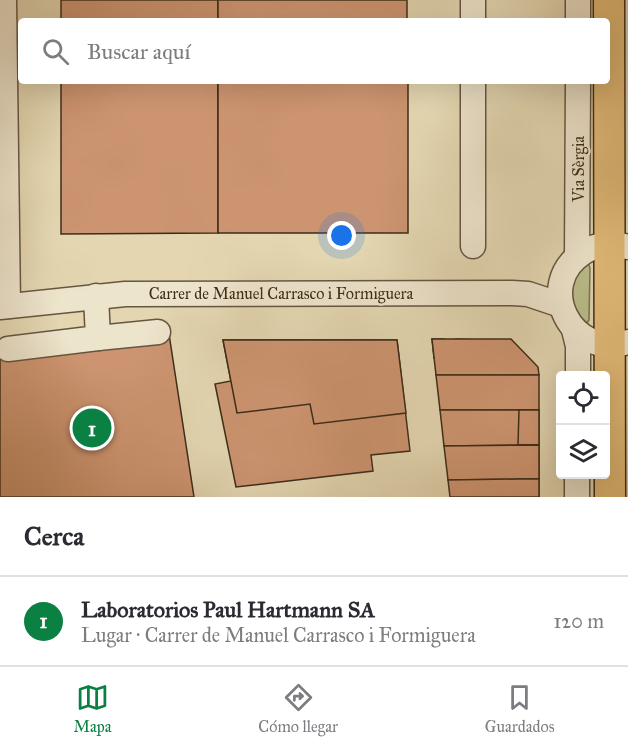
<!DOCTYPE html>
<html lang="es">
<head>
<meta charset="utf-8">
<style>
	body { margin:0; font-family:"IM FELL Great Primer",serif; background:#f7f7f7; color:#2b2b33 }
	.controls { position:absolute; right:18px; bottom:18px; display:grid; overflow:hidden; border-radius:6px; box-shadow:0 6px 24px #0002 }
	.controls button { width:54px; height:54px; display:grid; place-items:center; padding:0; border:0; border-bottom:2px solid #e1e1e2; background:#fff; color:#2b2b33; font:30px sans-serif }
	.you { position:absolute; left:342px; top:236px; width:21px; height:21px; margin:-15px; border:4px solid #fff; border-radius:50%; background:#1a73e8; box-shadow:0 0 0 9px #1a73e833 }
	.badge { display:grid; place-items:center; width:39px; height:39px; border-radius:50%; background:#0b8043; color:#fff; font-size:20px; font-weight:700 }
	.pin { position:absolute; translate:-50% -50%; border:3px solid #fff; box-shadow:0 2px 6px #0006 }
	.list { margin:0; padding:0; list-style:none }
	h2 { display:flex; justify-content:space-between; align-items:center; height:78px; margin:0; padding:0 24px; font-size:26px }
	h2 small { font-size:20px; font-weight:400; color:#7c7c81 }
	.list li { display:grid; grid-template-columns:39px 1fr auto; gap:18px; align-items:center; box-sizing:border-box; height:90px; padding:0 24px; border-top:2px solid #e1e1e2 }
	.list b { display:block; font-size:22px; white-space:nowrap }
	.list p { margin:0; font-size:20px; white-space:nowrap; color:#7c7c81 }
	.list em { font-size:20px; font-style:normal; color:#7c7c81 }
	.icon { flex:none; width:33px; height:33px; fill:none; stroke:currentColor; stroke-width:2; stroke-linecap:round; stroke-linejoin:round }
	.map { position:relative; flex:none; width:628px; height:497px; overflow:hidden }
	.search { position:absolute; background:#fff; box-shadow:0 6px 24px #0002; left:18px; right:18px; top:18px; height:66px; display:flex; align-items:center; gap:15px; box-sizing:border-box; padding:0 21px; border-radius:6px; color:#7c7c81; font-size:22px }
	.sheet { height:168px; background:#fff }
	nav { display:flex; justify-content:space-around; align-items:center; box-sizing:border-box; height:84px; border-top:2px solid #e1e1e2; background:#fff; font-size:16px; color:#7c7c81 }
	nav a { display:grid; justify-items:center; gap:3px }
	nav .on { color:#0b8043 }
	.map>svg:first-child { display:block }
</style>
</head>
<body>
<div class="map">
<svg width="628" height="497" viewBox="0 0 628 497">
	<rect width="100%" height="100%" fill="#e3d6b1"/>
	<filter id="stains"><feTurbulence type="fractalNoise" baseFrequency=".00333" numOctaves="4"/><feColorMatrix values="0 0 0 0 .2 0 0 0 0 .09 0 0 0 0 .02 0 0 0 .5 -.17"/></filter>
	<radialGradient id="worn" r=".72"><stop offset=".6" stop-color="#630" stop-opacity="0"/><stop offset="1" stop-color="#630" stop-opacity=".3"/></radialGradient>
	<!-- green -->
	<path fill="#b9bc88" stroke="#7a7451" stroke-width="1.5" d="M585,263L589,265L590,268L589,320L587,323C574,314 565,294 572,278C575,273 581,267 585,263Z"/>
	<!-- building -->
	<g fill="#cc9470" stroke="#3c2c1a" stroke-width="1.5">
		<rect x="61" y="0" width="157" height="21"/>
		<rect x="218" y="0" width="189" height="21"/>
		<polygon points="61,81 218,81 218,233 61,234"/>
		<rect x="218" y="81" width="190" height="152"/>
		<polygon points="169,334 194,497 0,497 0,358"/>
		<polygon points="432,339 444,339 444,345 457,345 456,339 480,340 480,375 442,375 440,357 434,358"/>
		<polygon points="432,339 511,339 538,367 539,375 436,375"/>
		<polygon points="223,340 397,340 410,451 371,455 373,471 236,487 215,384 231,381"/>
		<polygon points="223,340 397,340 406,413 314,424 310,404 237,413"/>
		<polygon points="436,375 539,375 539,410 440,410"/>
		<polygon points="440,410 539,410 539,445 444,446"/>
		<polygon points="519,410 539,410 539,445 518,445"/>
		<rect x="518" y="445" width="21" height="34"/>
		<polygon points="539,445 539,479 448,480 444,446"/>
		<rect x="518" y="479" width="21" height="18"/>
		<polygon points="518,479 539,479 539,497 450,497 448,480"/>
	</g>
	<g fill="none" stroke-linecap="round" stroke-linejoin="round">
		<!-- minor casing -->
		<g stroke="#665640" stroke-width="27">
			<g id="minor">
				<polyline points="4,0 8,306"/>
				<polyline points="473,21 473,0"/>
				<polyline points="578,21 578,0"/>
				<polyline points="473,246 473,81"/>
				<path d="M628,247C613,242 597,244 584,252C533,284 571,360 628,342"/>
				<polyline points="577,257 578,81"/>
				<polyline points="0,307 125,294 512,293 528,294 561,305"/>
				<polyline points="574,330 578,346 578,376"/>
				<polyline points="98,338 158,332"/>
				<polyline points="8,349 98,338 96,296"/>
				<polyline points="577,497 577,474"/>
			</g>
		</g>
		<!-- major casing -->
		<g stroke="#3c2c1a" stroke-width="33">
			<polyline id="major" points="609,0 610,497"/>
		</g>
		<!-- minor -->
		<use href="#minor" stroke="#ede4cc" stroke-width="24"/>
		<!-- major -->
		<use href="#major" stroke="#e2bb78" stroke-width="30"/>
	</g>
	<g text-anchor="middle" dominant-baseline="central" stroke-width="4.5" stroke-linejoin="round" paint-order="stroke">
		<!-- street labels -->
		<g font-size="16" fill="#3c2c1a" stroke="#ede4cc">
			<text transform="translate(578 169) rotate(-90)">Via Sèrgia</text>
			<text x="281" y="293">Carrer de Manuel Carrasco i Formiguera</text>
		</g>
	</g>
	<rect width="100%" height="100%" filter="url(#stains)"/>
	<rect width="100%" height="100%" fill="url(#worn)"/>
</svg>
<div class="controls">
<button><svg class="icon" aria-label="locate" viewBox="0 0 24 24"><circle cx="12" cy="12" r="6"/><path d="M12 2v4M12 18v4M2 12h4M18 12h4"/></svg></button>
<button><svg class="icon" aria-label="layers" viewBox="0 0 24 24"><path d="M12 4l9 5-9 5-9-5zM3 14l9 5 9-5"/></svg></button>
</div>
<div class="you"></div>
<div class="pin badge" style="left:92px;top:428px">1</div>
<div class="search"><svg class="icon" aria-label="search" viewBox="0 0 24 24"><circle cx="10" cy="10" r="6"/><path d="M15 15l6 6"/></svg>Buscar aquí</div>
</div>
<section class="sheet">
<h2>Cerca<small></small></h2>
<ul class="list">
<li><span class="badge">1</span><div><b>Laboratorios Paul Hartmann SA</b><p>Lugar · Carrer de Manuel Carrasco i Formiguera</p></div><em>120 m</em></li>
</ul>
</section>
<nav>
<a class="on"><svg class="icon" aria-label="map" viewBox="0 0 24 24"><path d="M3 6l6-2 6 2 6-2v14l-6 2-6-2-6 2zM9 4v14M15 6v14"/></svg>Mapa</a>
<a><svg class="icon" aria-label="directions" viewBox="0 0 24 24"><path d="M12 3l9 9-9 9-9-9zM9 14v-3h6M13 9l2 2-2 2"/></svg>Cómo llegar</a>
<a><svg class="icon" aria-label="saved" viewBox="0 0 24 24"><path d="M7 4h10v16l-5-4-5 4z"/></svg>Guardados</a>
</nav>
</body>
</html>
